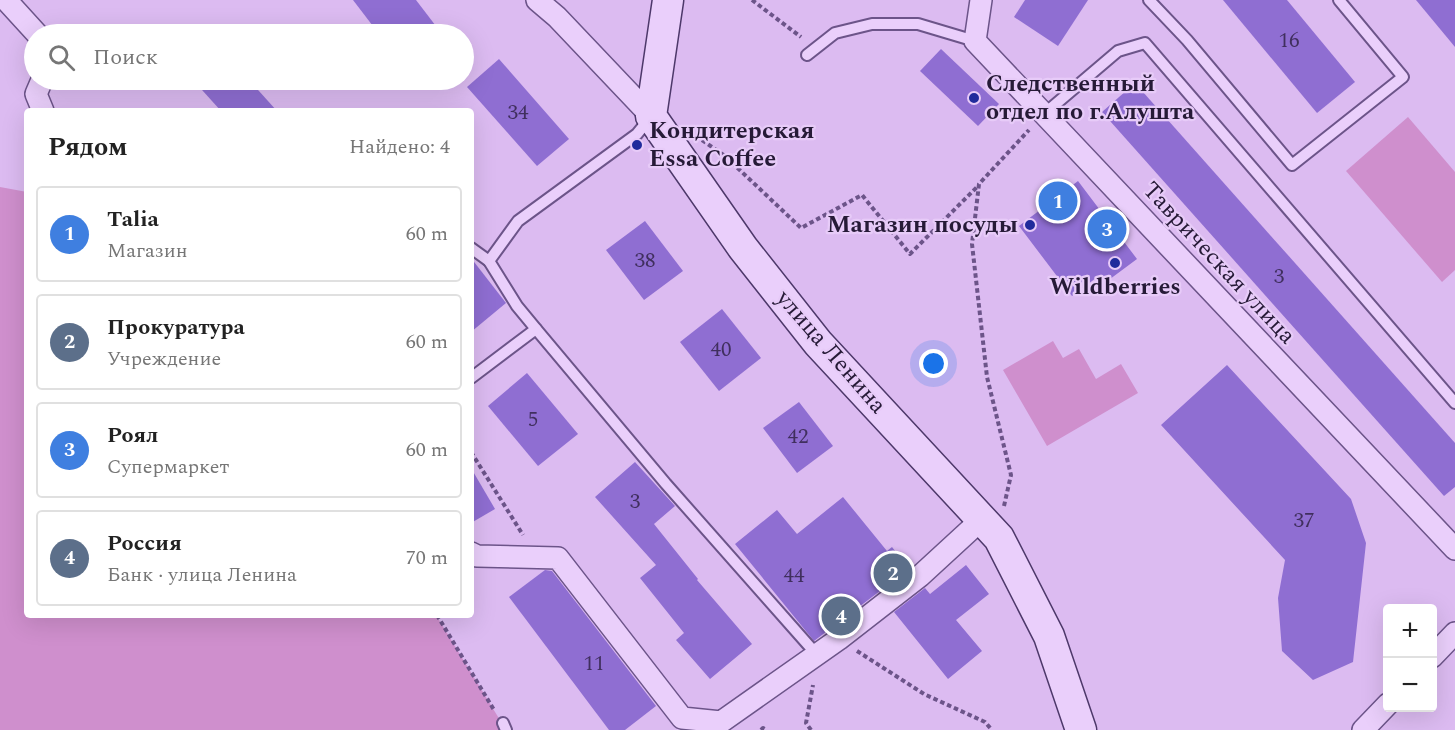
<!DOCTYPE html>
<html lang="ru">
<head>
<meta charset="utf-8">
<style>
	body { margin:0; font-family:Spectral,serif; background:#f6f6f6; color:#222 }
	.controls { position:absolute; right:18px; bottom:18px; display:grid; overflow:hidden; border-radius:6px; box-shadow:0 6px 24px #0002 }
	.controls button { width:54px; height:54px; display:grid; place-items:center; padding:0; border:0; border-bottom:2px solid #e0e0e0; background:#fff; color:#222; font:30px sans-serif }
	.you { position:absolute; left:934px; top:364px; width:21px; height:21px; margin:-15px; border:4px solid #fff; border-radius:50%; background:#1a73e8; box-shadow:0 0 0 9px #1a73e833 }
	.badge { display:grid; place-items:center; width:39px; height:39px; border-radius:50%; background:#0f766e; color:#fff; font-size:20px; font-weight:700 }
	.pin { position:absolute; translate:-50% -50%; border:3px solid #fff; box-shadow:0 2px 6px #0006 }
	.list { margin:0; padding:0; list-style:none }
	h2 { display:flex; justify-content:space-between; align-items:center; height:78px; margin:0; padding:0 24px; font-size:26px }
	h2 small { font-size:20px; font-weight:400; color:#767676 }
	.list li { display:grid; grid-template-columns:39px 1fr auto; gap:18px; align-items:center; box-sizing:border-box; height:96px; margin:0 12px 12px; padding:0 12px; border:2px solid #e0e0e0; border-radius:6px }
	.list b { display:block; font-size:22px; white-space:nowrap }
	.list p { margin:0; font-size:20px; white-space:nowrap; color:#767676 }
	.list em { font-size:20px; font-style:normal; color:#767676 }
	.icon { flex:none; width:33px; height:33px; fill:none; stroke:currentColor; stroke-width:2; stroke-linecap:round; stroke-linejoin:round }
	.map { position:relative; flex:none; width:1455px; height:730px; overflow:hidden }
	.search { position:absolute; background:#fff; box-shadow:0 6px 24px #0002; left:24px; top:24px; width:450px; height:66px; display:flex; align-items:center; gap:15px; box-sizing:border-box; padding:0 21px; border-radius:33px; color:#767676; font-size:22px }
	.panel { position:absolute; background:#fff; box-shadow:0 6px 24px #0002; left:24px; top:108px; width:450px; height:510px; border-radius:6px }
	.map>svg:first-child { display:block }
</style>
</head>
<body>
<div class="map">
<svg width="1455" height="730" viewBox="0 0 1455 730">
	<rect width="100%" height="100%" fill="#dcbbf1"/>
	<!-- green -->
	<g fill="#cf8fcd">
		<polygon points="1408,117 1455,172 1455,270 1442,282 1346,171"/>
		<polygon points="0,187 27,192 27,615 436,615 506,730 0,730"/>
		<polygon points="1053,341 1063,358 1079,349 1096,379 1121,364 1138,393 1047,446 1003,370"/>
	</g>
	<!-- building -->
	<g fill="#8f6ed2">
		<polygon points="353,0 416,0 442,34 379,34"/>
		<polygon points="1025,0 1088,0 1058,46 1014,17"/>
		<polygon points="1223,0 1287,0 1355,82 1317,113"/>
		<polygon points="1416,0 1455,0 1455,47"/>
		<polygon points="941,49 999,104 978,126 920,71"/>
		<polygon points="499,59 569,139 537,166 467,87"/>
		<polygon points="193,80 249,80 277,111 221,111"/>
		<polygon points="1135,83 1455,443 1455,487 1444,496 1102,112"/>
		<polygon points="1078,181 1137,259 1106,282 1100,275 1072,296 1019,226"/>
		<polygon points="645,221 683,271 644,300 606,250"/>
		<polygon points="471,258 506,303 471,332"/>
		<polygon points="722,309 761,358 719,391 680,342"/>
		<polygon points="1227,365 1351,499 1366,543 1353,662 1313,680 1282,651 1278,598 1285,560 1161,425"/>
		<polygon points="527,373 578,434 538,466 488,406"/>
		<polygon points="799,402 833,446 797,473 763,428"/>
		<polygon points="635,462 675,506 654,524 698,579 697,580 752,644 710,679 676,640 684,633 640,578 656,565 595,497"/>
		<polygon points="471,468 495,509 471,523"/>
		<polygon points="843,497 887,551 892,547 909,569 814,641 735,544 777,510 797,534"/>
		<polygon points="966,565 989,594 956,620 982,651 948,679 894,612 925,588 930,594"/>
		<polygon points="545,570 552,571 656,706 625,730 609,730 509,597"/>
	</g>
	<g fill="none" stroke-linecap="round" stroke-linejoin="round">
		<!-- lane casing -->
		<g stroke="#6c5489" stroke-width="14">
			<g id="lane">
				<polyline points="1149,0 1187,40 1292,165 1403,77 1339,0"/>
				<polyline points="807,55 835,33 872,24 918,24 975,41"/>
				<polyline points="1044,114 1118,51 1145,43 1455,403"/>
				<polyline points="650,118 637,134 518,221 489,261 517,306 536,329 666,484 818,656"/>
				<polyline points="471,248 489,261"/>
				<polyline points="471,378 536,329"/>
				<polyline points="503,723 506,730"/>
			</g>
		</g>
		<!-- street casing -->
		<g stroke="#6c5489" stroke-width="24">
			<g id="street">
				<polyline points="6,0 37,34"/>
				<polyline points="537,0 557,17 651,116"/>
				<polyline points="981,0 975,41 1455,549"/>
				<polyline points="42,80 36,94 43,111"/>
				<polyline points="471,553 477,556 558,558 682,718 721,722 839,639 920,576 982,519"/>
				<polyline points="1432,657 1455,633"/>
				<polyline points="1363,730 1388,704"/>
			</g>
		</g>
		<!-- secondary casing -->
		<g stroke="#4d386a" stroke-width="33">
			<polyline id="secondary" points="668,0 651,116 743,248 818,343 999,538 1049,636 1081,730"/>
		</g>
		<!-- path -->
		<g stroke="#6c5489" stroke-width="4" stroke-dasharray="4.5 3" stroke-linecap="butt">
			<polyline points="752,0 801,37"/>
			<polyline points="702,140 725,156 801,228 862,195 910,254 979,185"/>
			<polyline points="471,452 523,535"/>
			<polyline points="1004,506 1011,475 987,377 972,244 979,184 1029,130"/>
			<polyline points="437,615 494,710"/>
			<polyline points="857,651 924,694 985,722 992,730"/>
			<polyline points="761,730 763,728 766,730"/>
			<polyline points="811,730 806,723 813,685"/>
		</g>
		<!-- lane -->
		<use href="#lane" stroke="#eacffb" stroke-width="10"/>
		<!-- street -->
		<use href="#street" stroke="#eacffb" stroke-width="21"/>
		<!-- secondary -->
		<use href="#secondary" stroke="#eacffb" stroke-width="30"/>
	</g>
	<!-- markers -->
	<g fill="#202b9c" stroke="#e7cbf8" stroke-width="2">
		<circle cx="974" cy="98" r="6"/>
		<circle cx="637" cy="145" r="6"/>
		<circle cx="1030" cy="225" r="6"/>
		<circle cx="1115" cy="263" r="6"/>
	</g>
	<g text-anchor="middle" dominant-baseline="central" stroke-width="4.5" stroke-linejoin="round" paint-order="stroke">
		<!-- number labels -->
		<g font-size="21" fill="#402f5e">
			<text x="1289" y="41">16</text>
			<text x="518" y="113">34</text>
			<text x="645" y="261">38</text>
			<text x="1279" y="277">3</text>
			<text x="721" y="350">40</text>
			<text x="533" y="420">5</text>
			<text x="798" y="437">42</text>
			<text x="635" y="502">3</text>
			<text x="1304" y="521">37</text>
			<text x="794" y="576">44</text>
			<text x="594" y="664">11</text>
		</g>
		<!-- poi labels -->
		<g font-size="24" font-weight="bold" fill="#261a37" stroke="#e7cbf8" text-anchor="start">
			<text x="986" y="84">Следственный<tspan x="986" dy="28">отдел по г.Алушта</tspan></text>
			<text x="649" y="131">Кондитерская<tspan x="649" dy="28">Essa Coffee</tspan></text>
			<text x="1018" y="225" text-anchor="end">Магазин посуды</text>
			<text x="1115" y="287" text-anchor="middle">Wildberries</text>
		</g>
		<!-- street labels -->
		<g font-size="24" fill="#261a37" stroke="#e7cbf8">
			<text transform="translate(1219 263) rotate(47)">Таврическая улица</text>
			<text transform="translate(831 352) rotate(49)">улица Ленина</text>
		</g>
	</g>
</svg>
<div class="controls">
<button>+</button>
<button>−</button>
</div>
<div class="you"></div>
<div class="pin badge" style="left:1058px;top:201px;background:#3f7fe0">1</div>
<div class="pin badge" style="left:893px;top:573px;background:#5c6f8a">2</div>
<div class="pin badge" style="left:1107px;top:229px;background:#3f7fe0">3</div>
<div class="pin badge" style="left:841px;top:616px;background:#5c6f8a">4</div>
<div class="search"><svg class="icon" aria-label="search" viewBox="0 0 24 24"><circle cx="10" cy="10" r="6"/><path d="M15 15l6 6"/></svg>Поиск</div>
<section class="panel">
<h2>Рядом<small>Найдено: 4</small></h2>
<ul class="list">
<li><span class="badge" style="background:#3f7fe0">1</span><div><b>Talia</b><p>Магазин</p></div><em>60 m</em></li>
<li><span class="badge" style="background:#5c6f8a">2</span><div><b>Прокуратура</b><p>Учреждение</p></div><em>60 m</em></li>
<li><span class="badge" style="background:#3f7fe0">3</span><div><b>Роял</b><p>Супермаркет</p></div><em>60 m</em></li>
<li><span class="badge" style="background:#5c6f8a">4</span><div><b>Россия</b><p>Банк · улица Ленина</p></div><em>70 m</em></li>
</ul>
</section>
</div>
</body>
</html>
